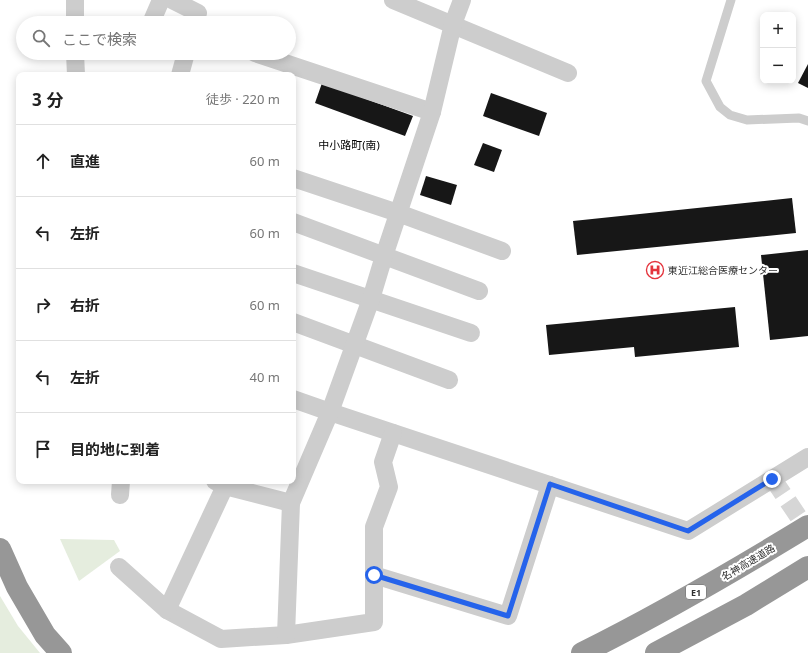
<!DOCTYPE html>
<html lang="ja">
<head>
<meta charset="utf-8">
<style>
	body { margin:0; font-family:"Noto Sans","Noto Sans JP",sans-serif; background:#f6f6f6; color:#222 }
	.controls { position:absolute; right:12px; top:12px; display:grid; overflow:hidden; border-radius:8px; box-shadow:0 2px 10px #0003 }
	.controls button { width:36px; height:36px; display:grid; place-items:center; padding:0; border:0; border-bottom:1px solid #e0e0e0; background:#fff; color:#222; font:20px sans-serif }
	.stop { position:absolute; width:12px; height:12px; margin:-9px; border:3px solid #2563eb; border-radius:50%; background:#fff }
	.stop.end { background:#2563eb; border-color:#fff; box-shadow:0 1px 4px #0008 }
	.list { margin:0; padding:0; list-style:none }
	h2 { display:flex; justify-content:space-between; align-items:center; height:52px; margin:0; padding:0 16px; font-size:17px }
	h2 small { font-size:13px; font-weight:400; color:#767676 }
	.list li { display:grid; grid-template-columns:26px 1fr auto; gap:12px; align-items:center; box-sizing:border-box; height:72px; padding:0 16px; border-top:1px solid #e0e0e0 }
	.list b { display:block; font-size:15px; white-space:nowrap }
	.list em { font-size:13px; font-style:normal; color:#767676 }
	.icon { flex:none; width:22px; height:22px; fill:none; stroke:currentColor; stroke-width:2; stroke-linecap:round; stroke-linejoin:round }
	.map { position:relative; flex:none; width:808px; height:653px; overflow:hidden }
	.search { position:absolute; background:#fff; box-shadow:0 2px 10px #0003; left:16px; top:16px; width:280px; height:44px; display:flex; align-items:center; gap:10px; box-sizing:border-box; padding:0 14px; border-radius:22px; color:#767676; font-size:15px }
	.panel { position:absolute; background:#fff; box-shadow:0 2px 10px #0003; left:16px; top:72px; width:280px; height:412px; border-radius:8px }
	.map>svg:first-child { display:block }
</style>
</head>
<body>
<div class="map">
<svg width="808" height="653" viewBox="0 0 808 653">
	<rect width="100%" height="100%" fill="#fff"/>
	<!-- green -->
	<g fill="#e5edde">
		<polygon points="60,539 114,540 120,551 79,581"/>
		<polygon points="0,596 18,626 40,653 0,653"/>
	</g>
	<!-- building -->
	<g fill="#171717">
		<polygon points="808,64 808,88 798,83"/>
		<polygon points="322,83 413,116 405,136 315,103"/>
		<polygon points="491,93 547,113 539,136 483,116"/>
		<polygon points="483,143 502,150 494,172 474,165"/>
		<polygon points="426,176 457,185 451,205 420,195"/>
		<polygon points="792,198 796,233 577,255 573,221"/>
		<polygon points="808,250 808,336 770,340 761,255"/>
		<polygon points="735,307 739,347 635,357 634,347 549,355 546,325"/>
	</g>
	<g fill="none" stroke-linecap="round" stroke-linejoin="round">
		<!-- minor-tunnel -->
		<polyline stroke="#d6d6d6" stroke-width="18" stroke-dasharray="18 9" stroke-linecap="butt" points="773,479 808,531"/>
		<!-- service -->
		<polyline stroke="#cdcdcd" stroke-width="9" points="731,0 706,81 720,107 730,115 747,120 799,118 808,121"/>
		<!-- minor -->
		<g stroke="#cdcdcd" stroke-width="18">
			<polyline points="75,0 75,23"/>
			<polyline points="172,0 198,13"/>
			<polyline points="393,0 568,73"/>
			<polyline points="151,23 161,0"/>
			<polyline points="75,53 76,75"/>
			<polyline points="255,53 432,112"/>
			<polyline points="180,75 186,53"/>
			<polyline points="293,178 398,213 502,251"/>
			<polyline points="293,222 479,291"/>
			<polyline points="293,273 471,333"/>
			<polyline points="293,322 449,380"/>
			<polyline points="293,399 330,412 688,531 808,457"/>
			<polyline points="215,481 225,486 291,503"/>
			<polyline points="120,495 121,481"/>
			<polyline points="119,567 167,610 221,639 286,635 374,622 374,527 389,487 383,462 393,433"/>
			<polyline points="374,575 508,616 550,485"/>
			<polyline points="167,610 225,486"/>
			<polyline points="286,635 291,503 330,412 371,299 384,256 432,112 453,24 462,0"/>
		</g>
		<!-- motorway -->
		<g stroke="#979797" stroke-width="22">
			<polyline points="0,549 17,587 45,635 61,653"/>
			<path d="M582,653C659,615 734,571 808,526"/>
			<polyline points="656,653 746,605 808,567"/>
		</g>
	</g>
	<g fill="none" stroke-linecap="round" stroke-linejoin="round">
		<!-- route -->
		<polyline stroke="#2563eb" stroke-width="5" points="374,575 508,616 550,484 688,531 772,479"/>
	</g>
	<!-- icons -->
	<defs>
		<g id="hospital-ring" transform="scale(0.9)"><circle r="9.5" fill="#fff" stroke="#e4343d" stroke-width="1.5"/><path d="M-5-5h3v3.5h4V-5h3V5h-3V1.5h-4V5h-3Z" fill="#e4343d"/></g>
	</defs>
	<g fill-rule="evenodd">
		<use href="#hospital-ring" x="655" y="270"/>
	</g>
	<g text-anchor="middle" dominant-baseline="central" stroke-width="4" stroke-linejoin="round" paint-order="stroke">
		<!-- shield labels -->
		<rect fill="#fff" stroke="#6e6e6e" stroke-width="1" x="686" y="585" width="20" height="14" rx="3"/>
		<g font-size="9" font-weight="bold" fill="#303030">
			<text x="696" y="592">E1</text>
		</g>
		<!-- poi labels -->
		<g font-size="10" fill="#303030" stroke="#fff" text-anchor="start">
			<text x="668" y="270">東近江総合医療センター</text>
		</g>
		<!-- street labels -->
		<g font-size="10" fill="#303030" stroke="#fff">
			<text transform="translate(748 562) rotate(-31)">名神高速道路</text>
		</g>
		<!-- neighbourhood labels -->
		<g font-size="11" fill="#000" stroke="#fff">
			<text x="349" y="144">中小路町(南)</text>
		</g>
	</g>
</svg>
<div class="controls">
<button>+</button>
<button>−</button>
</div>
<div class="stop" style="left:374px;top:575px"></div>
<div class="stop end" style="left:772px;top:479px"></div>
<div class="search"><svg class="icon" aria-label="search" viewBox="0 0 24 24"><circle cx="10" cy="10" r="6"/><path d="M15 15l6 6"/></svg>ここで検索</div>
<section class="panel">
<h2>3 分<small>徒歩 · 220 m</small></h2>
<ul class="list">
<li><svg class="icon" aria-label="ahead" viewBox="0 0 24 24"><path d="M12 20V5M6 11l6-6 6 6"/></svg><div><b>直進</b></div><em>60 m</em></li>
<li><svg class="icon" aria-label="left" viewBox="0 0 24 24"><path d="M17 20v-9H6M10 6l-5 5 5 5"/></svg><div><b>左折</b></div><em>60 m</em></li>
<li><svg class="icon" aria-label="right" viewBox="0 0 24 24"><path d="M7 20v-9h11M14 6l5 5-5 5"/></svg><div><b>右折</b></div><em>60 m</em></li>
<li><svg class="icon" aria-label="left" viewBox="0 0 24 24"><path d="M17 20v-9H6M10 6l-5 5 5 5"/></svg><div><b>左折</b></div><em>40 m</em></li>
<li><svg class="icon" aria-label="arrive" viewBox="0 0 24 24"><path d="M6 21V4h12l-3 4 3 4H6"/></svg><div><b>目的地に到着</b></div></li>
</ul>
</section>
</div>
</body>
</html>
